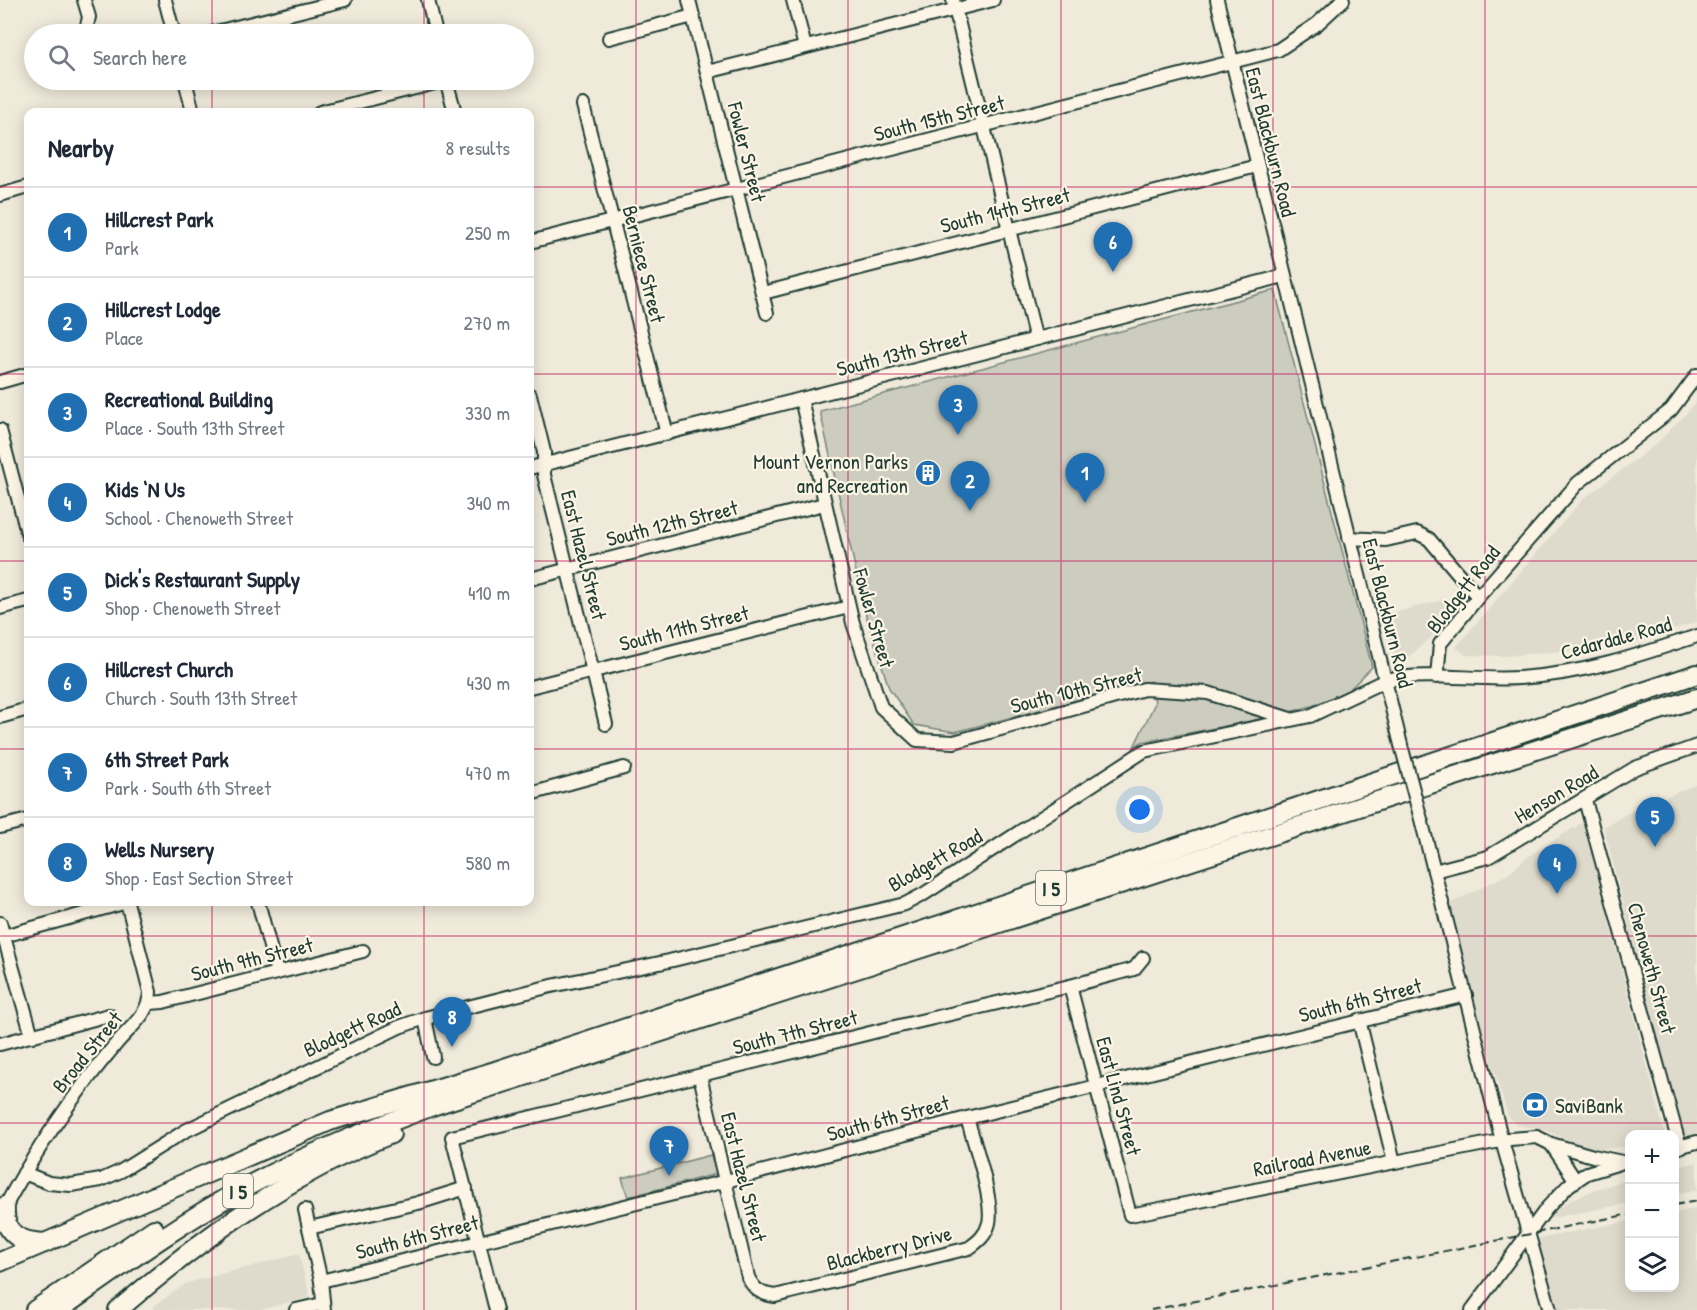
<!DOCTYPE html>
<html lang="en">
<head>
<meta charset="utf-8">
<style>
	body { margin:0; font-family:"Patrick Hand",sans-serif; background:#f2f2f3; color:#1f2937 }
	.controls { position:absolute; right:18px; bottom:18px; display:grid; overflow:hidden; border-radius:12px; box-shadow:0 3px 15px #0003 }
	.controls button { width:54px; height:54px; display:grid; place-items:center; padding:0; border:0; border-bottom:2px solid #e0e1e3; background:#fff; color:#1f2937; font:30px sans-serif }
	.you { position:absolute; left:1140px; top:810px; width:21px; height:21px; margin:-15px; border:4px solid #fff; border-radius:50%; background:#1a73e8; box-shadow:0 0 0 9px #1a73e833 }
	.badge { display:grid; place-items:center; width:39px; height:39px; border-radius:50%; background:#1f6fb2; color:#fff; font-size:20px; font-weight:700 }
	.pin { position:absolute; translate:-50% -50px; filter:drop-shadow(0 2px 3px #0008) }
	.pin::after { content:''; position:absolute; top:32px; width:21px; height:18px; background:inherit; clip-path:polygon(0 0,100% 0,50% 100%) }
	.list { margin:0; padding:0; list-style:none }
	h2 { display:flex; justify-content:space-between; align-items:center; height:78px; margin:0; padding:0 24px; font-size:26px }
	h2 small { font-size:20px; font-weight:400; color:#747a83 }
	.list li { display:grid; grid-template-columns:39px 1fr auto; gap:18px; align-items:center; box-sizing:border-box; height:90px; padding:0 24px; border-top:2px solid #e0e1e3 }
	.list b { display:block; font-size:22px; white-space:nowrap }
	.list p { margin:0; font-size:20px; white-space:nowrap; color:#747a83 }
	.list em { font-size:20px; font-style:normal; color:#747a83 }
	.icon { flex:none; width:33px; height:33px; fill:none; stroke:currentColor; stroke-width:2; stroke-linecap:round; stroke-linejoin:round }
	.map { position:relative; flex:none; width:1697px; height:1310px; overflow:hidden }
	.search { position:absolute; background:#fff; box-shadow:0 3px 15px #0003; left:24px; top:24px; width:510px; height:66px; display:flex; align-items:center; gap:15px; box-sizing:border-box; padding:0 21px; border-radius:33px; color:#747a83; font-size:22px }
	.panel { position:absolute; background:#fff; box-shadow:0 3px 15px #0003; left:24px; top:108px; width:510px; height:798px; border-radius:12px }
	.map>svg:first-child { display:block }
</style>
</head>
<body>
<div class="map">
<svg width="1697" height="1310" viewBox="0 0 1697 1310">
	<rect width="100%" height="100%" fill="#efeada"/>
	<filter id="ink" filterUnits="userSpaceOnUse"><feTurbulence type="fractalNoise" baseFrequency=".0167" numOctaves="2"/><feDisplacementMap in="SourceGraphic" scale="12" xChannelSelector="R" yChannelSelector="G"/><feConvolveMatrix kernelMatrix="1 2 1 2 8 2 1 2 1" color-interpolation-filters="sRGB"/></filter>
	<g filter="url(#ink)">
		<!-- built -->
		<g fill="#dedbcc">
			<polygon points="1697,400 1697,622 1621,646 1503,656 1466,655 1456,647 1583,499 1654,446 1686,414"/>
			<polygon points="1467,594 1468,597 1444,626 1397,667 1384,615"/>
			<polygon points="1697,784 1697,1138 1686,1137 1680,1129 1604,827 1628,813"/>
			<polygon points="1583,822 1664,1131 1663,1134 1630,1134 1629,1146 1597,1150 1572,1142 1543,1129 1517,1125 1508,1116 1444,907 1510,873 1527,857"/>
			<polygon points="1697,1162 1697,1190 1675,1194 1675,1168"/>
			<polygon points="1629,1180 1629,1203 1547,1219 1569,1201 1596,1189"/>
			<polygon points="1697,1208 1697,1310 1558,1310 1537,1239 1629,1221 1630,1288 1674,1288 1675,1213"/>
			<polygon points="299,1254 310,1297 260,1310 155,1310 154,1306 187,1283"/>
		</g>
		<!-- green -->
		<g fill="#cccdbf" stroke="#76857a" stroke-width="1.5">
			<polygon points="1275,290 1372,667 1349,690 1312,706 1267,718 1142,742 1134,747 1155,703 1151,681 955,732 914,725 889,688 865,612 820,411"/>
			<polygon points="711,1155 716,1174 628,1197 622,1178"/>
		</g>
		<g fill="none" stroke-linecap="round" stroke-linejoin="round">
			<!-- minor casing -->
			<g stroke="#1f3d34" stroke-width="16">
				<g id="minor">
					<polyline points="84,0 89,17 85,34"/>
					<polyline points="165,0 174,34"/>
					<polyline points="428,0 436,34"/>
					<polyline points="689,0 767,313"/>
					<polyline points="793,0 805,47"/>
					<polyline points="953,0 1034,332 1037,339"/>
					<polyline points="1217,0 1401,745"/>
					<polyline points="208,34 345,0"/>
					<polyline points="609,38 693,16"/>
					<polyline points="707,72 993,0"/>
					<polyline points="185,80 193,112"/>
					<polyline points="446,80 455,112"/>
					<polyline points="583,105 667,434"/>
					<polyline points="320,112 447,80"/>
					<polyline points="0,195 28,187"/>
					<polyline points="530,242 1278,50 1317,24 1343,0"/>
					<polyline points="763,293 1257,166"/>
					<polyline points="0,382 28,374"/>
					<polyline points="530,395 544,452 544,475 606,724"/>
					<polyline points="801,399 853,623 881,707 917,740 954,742 1144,689 1208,693 1290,719"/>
					<polyline points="0,430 28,536"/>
					<polyline points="530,468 1284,276"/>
					<polyline points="1349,538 1386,540 1417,533 1429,539 1478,597"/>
					<polyline points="530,579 824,504"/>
					<polyline points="0,608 28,601"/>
					<polyline points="1437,677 1440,644 1478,597 1578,483 1671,410 1697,375"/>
					<polyline points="530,687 849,607"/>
					<polyline points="0,717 28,709"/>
					<polyline points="530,794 624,768"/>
					<polyline points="1585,800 1680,1147"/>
					<polyline points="1422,823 1502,1141 1550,1310"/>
					<polyline points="0,827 28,820"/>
					<polyline points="1434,871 1488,857 1635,768 1697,746"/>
					<polyline points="258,902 277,973"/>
					<polyline points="0,923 32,1036"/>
					<polyline points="0,937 127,902"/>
					<polyline points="1070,986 1130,1215 1510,1139 1537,1137 1551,1144 1593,1156 1622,1162"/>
					<polyline points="150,1003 163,1002 363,951"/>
					<polyline points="425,1018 433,1057"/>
					<polyline points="1359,1020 1394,1162"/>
					<polyline points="0,1044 109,1015"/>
					<path d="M700,1076L748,1277C754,1290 761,1294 775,1296L969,1248C979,1241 986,1235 989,1223C994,1201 974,1142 967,1118"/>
					<polyline points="1551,1144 1576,1181"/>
					<polyline points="1674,1148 1697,1142"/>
					<path d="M24,1173L49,1183L71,1185L101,1180L121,1171L185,1131L399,1027L425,1018L547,987L669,961L905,904L924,894L1144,751L1310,716L1386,680C1429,671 1475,681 1519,678C1583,674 1637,656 1697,636"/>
					<polyline points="305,1210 321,1281 324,1310"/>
					<path d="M2,1212C34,1153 72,1096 116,1044C129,1028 149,1015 150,992L127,902"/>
					<polyline points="309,1228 418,1203 466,1188"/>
					<polyline points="321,1281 726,1181 967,1118 1466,995"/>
					<polyline points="296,1310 322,1304"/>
					<polyline points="496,1310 452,1137 882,1030 1070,986 1134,969 1143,958"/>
					<polyline points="1472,1310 1547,1208 1569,1185 1587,1173 1620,1163"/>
				</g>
			</g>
			<!-- highway casing -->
			<g stroke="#1f3d34" stroke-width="22">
				<g id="highway">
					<path d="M5,1206C3,1234 19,1242 45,1243"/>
					<polyline points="0,1262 330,1121 495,1071 1235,828 1697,674"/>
					<polyline points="35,1310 154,1229"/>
					<path d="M59,1310C120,1267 181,1222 246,1187C307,1154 371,1129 435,1105L1697,698"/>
					<path d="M118,1310C201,1239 289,1174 391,1134"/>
				</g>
			</g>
			<!-- minor -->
			<use href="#minor" stroke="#fcf5e5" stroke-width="12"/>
			<!-- highway -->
			<use href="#highway" stroke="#fcf5e5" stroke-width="18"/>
			<!-- rail -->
			<g stroke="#1f3d34" stroke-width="2" stroke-dasharray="9 4.5" stroke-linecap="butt">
				<polyline points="1674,1205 1697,1201"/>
				<polyline points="1151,1310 1630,1214"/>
			</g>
			<!-- minor-bridge casing -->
			<g stroke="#1f3d34" stroke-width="16" stroke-linecap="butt">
				<polyline id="minor-bridge" points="1401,745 1422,823"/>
			</g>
			<!-- minor-bridge -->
			<use href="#minor-bridge" stroke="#fcf5e5" stroke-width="12"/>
		</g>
	</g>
	<!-- grid -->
	<path fill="none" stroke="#c2185b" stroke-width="1.5" stroke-opacity="0.55" d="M212,0V34M424,0V34M636,0V1310M848,0V1310M1061,0V1310M1273,0V1310M1485,0V1310M212,80V112M424,80V112M0,187H28M530,187H1697M0,374H28M530,374H1697M0,561H28M530,561H1697M0,749H28M530,749H1697M212,902V1310M424,902V1310M0,936H1697M0,1123H1697"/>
	<!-- icons -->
	<defs>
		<g id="building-disc" transform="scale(1.35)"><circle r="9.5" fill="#1f6fb2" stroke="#fcf5e5"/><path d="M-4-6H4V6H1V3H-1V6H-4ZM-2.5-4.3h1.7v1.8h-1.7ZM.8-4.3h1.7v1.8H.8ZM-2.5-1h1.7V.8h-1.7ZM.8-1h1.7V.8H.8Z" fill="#fff"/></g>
		<g id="bank-disc" transform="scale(1.35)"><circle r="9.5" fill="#1f6fb2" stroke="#fcf5e5"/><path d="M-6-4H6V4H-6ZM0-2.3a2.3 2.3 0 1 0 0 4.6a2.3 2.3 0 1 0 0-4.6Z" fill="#fff"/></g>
	</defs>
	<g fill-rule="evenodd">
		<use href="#building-disc" x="928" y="473"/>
		<use href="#bank-disc" x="1535" y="1105"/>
	</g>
	<g text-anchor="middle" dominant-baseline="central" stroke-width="4.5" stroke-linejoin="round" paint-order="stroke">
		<!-- shield labels -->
		<g fill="#fcf5e5" stroke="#617469" stroke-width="1.5">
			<rect x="1036" y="871" width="30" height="34" rx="4.5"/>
			<rect x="223" y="1174" width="30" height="34" rx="4.5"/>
		</g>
		<g font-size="20" font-weight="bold" fill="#1f3d34">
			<text x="1051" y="888">I 5</text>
			<text x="238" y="1191">I 5</text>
		</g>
		<!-- street labels -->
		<g font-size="21" fill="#1f3d34" stroke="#fcf5e5">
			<text transform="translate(939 118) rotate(-14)">South 15th Street</text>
			<text transform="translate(1271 142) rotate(76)">East Blackburn Road</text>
			<text transform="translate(747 152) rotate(76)">Fowler Street</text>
			<text transform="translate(1005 210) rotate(-14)">South 14th Street</text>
			<text transform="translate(644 264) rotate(76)">Berniece Street</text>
			<text transform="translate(902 353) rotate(-14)">South 13th Street</text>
			<text transform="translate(672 523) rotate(-14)">South 12th Street</text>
			<text transform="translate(584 555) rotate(76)">East Hazel Street</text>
			<text transform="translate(1463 589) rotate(-52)">Blodgett Road</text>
			<text transform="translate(1388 613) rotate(76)">East Blackburn Road</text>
			<text transform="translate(874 618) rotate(74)">Fowler Street</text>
			<text transform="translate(684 628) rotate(-14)">South 11th Street</text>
			<text transform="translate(1616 638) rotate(-15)">Cedardale Road</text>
			<text transform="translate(1076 690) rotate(-14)">South 10th Street</text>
			<text transform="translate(1556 794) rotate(-31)">Henson Road</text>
			<text transform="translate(935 860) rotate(-30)">Blodgett Road</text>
			<text transform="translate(252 959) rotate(-14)">South 9th Street</text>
			<text transform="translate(1652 968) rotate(75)">Chenoweth Street</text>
			<text transform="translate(1360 1000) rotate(-14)">South 6th Street</text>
			<text transform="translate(352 1029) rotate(-25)">Blodgett Road</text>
			<text transform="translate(795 1032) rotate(-14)">South 7th Street</text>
			<text transform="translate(87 1052) rotate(-51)">Broad Street</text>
			<text transform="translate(1119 1096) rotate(75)">East Lind Street</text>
			<text transform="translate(888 1118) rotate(-15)">South 6th Street</text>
			<text transform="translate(1312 1158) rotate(-11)">Railroad Avenue</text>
			<text transform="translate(744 1177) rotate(76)">East Hazel Street</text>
			<text transform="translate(417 1237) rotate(-14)">South 6th Street</text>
			<text transform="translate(889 1248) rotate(-14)">Blackberry Drive</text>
		</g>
		<!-- poi labels -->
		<g font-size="21" fill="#1f3d34" stroke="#fcf5e5" text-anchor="end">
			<text x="908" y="461">Mount Vernon Parks<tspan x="908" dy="24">and Recreation</tspan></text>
			<text x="1555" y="1105" text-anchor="start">SaviBank</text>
		</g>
	</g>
</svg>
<div class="controls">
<button>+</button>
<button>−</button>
<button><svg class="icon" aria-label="layers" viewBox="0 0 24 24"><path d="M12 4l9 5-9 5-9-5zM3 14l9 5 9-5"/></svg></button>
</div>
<div class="you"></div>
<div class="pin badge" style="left:1085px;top:503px">1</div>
<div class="pin badge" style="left:970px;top:511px">2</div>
<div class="pin badge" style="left:958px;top:435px">3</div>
<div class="pin badge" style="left:1557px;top:894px">4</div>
<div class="pin badge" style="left:1655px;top:847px">5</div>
<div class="pin badge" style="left:1113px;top:272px">6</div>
<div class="pin badge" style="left:669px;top:1176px">7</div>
<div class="pin badge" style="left:452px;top:1047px">8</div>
<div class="search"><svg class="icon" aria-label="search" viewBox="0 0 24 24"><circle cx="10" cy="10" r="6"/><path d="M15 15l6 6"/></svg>Search here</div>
<section class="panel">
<h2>Nearby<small>8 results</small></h2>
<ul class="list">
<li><span class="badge">1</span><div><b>Hillcrest Park</b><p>Park</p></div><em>250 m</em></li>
<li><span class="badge">2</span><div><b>Hillcrest Lodge</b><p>Place</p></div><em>270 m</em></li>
<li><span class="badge">3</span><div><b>Recreational Building</b><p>Place · South 13th Street</p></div><em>330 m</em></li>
<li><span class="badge">4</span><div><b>Kids ‘N Us</b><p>School · Chenoweth Street</p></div><em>340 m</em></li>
<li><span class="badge">5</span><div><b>Dick's Restaurant Supply</b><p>Shop · Chenoweth Street</p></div><em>410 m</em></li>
<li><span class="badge">6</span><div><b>Hillcrest Church</b><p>Church · South 13th Street</p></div><em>430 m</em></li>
<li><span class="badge">7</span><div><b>6th Street Park</b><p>Park · South 6th Street</p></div><em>470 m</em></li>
<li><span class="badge">8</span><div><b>Wells Nursery</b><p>Shop · East Section Street</p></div><em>580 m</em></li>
</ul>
</section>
</div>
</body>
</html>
